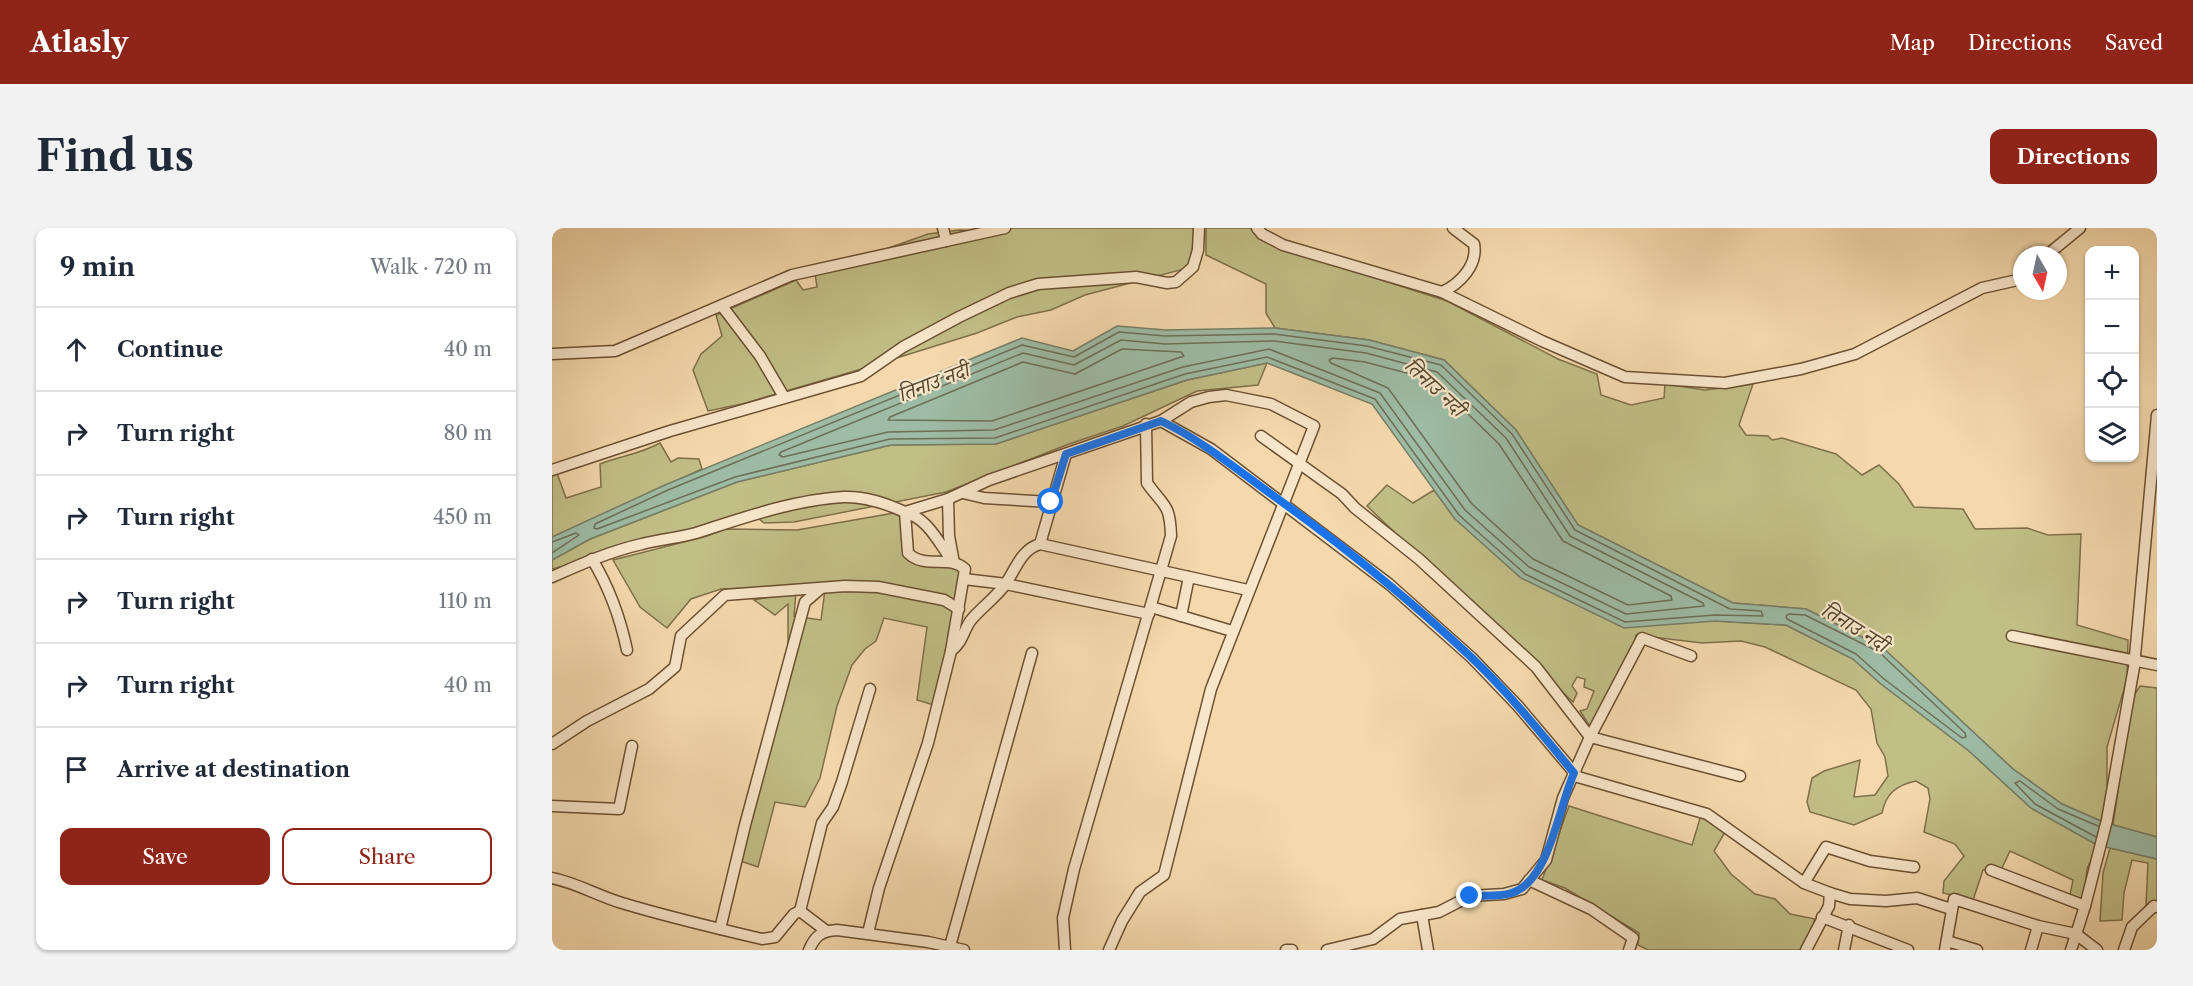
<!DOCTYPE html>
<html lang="en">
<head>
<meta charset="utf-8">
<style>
	body { margin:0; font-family:"Libre Caslon Text","Noto Serif Devanagari",serif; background:#f2f2f3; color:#1f2937 }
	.controls { position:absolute; right:18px; top:18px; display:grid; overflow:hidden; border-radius:12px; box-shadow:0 2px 4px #0004 }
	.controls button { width:54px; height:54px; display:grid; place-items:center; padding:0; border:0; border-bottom:2px solid #e0e1e3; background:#fff; color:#1f2937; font:30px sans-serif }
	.compass { position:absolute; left:1461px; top:18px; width:54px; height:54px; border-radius:50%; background:#fff; box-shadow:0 2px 4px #0004; rotate:171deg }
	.stop { position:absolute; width:18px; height:18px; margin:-14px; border:4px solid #1a73e8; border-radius:50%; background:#fff }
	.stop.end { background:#1a73e8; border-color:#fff; box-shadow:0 2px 6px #0008 }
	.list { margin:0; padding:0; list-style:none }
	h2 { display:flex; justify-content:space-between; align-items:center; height:78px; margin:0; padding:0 24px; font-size:26px }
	h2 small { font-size:20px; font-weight:400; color:#747a83 }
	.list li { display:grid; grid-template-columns:39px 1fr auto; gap:18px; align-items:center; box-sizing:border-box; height:84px; padding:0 24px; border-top:2px solid #e0e1e3 }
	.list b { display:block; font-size:22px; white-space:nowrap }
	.list em { font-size:20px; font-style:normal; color:#747a83 }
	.actions { display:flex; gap:12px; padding:18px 24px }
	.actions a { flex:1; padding:14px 0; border:2px solid #8f2418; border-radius:12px; text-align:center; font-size:21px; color:#8f2418 }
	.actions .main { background:#8f2418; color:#fff }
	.icon { flex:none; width:33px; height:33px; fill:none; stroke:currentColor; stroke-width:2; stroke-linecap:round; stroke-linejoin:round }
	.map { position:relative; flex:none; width:1605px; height:722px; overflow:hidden; border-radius:12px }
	header { display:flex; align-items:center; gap:36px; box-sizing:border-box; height:84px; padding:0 30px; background:#8f2418; color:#fff }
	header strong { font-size:28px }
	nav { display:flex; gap:33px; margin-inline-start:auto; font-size:21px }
	.intro { display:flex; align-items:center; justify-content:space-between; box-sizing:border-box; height:144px; padding:0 36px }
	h1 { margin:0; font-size:42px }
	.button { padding:15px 27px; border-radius:12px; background:#8f2418; color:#fff; font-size:21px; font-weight:700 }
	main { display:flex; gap:36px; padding:0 36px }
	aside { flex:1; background:#fff; border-radius:12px; box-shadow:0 2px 4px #0004 }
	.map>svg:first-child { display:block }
</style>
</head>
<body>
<header>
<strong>Atlasly</strong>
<nav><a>Map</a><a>Directions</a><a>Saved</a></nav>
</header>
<div class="intro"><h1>Find us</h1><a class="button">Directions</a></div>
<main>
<aside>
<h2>9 min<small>Walk · 720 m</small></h2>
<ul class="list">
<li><svg class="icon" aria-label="ahead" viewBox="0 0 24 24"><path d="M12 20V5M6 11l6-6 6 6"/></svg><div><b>Continue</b></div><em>40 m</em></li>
<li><svg class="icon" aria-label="right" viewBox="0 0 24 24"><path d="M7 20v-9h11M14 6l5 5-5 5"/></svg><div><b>Turn right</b></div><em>80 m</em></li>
<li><svg class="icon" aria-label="right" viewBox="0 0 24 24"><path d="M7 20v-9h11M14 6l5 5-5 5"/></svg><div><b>Turn right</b></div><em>450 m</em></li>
<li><svg class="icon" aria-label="right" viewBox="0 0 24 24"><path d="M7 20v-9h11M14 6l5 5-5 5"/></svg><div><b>Turn right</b></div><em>110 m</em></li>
<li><svg class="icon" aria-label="right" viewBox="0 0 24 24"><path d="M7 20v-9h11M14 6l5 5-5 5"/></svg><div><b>Turn right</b></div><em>40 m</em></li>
<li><svg class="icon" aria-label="arrive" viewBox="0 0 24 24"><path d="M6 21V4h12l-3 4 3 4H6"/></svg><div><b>Arrive at destination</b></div></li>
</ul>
<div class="actions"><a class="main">Save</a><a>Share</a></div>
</aside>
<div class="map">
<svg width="1605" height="722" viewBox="0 0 1605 722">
	<rect width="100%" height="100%" fill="#f5d9ad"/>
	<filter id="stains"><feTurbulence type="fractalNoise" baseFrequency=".00333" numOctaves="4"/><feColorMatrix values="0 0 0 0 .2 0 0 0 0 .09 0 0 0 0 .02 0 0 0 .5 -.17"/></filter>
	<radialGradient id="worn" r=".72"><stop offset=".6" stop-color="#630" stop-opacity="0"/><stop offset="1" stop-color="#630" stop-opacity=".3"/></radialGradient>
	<!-- green -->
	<g fill="#c1be86" stroke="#807048" stroke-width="1.5">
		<polygon points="437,0 644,0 644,3 636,40 533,67 499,82 465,89 425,105 306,142 190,176 156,183 141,142 149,126 170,108 164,87 244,52 251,62 265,59 262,39 331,22 376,6 408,2 432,3"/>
		<polygon points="654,0 701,0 752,27 895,73 1006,131 1045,146 1049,167 1079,177 1112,170 1113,156 1153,162 1201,156 1187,197 1194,207 1216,208 1220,212 1230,210 1284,226 1310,247 1327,237 1347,256 1362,279 1411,281 1423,301 1475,300 1496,307 1529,306 1525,397 1576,412 1575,451 1555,519 1555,568 1551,594 1510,576 1461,541 1330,419 1254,381 1181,375 1026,297 964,202 892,132 817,112 723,100 714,85 714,56 654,27"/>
		<polygon points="715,135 706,157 645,163 571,198 517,216 394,264 242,294 212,295 202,287 0,341 0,332 38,311 185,254 339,217 444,216 635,152"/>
		<path d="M108,215L119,234L126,230L147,231L150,241L0,309V246L5,245L14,270L49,259L48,236C69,228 88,226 108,215Z"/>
		<path d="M835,257L861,275L882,262L903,291L1163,393L1234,397L1301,431L1329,456L1417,523L1479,580L1546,617L1535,641L1532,671L1518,667L1521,652L1458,623L1450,640L1431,642L1421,672L1391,665L1392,653L1412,628L1403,616L1372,604L1378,571L1376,560L1364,553C1345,557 1334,565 1330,585L1302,597L1258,584L1255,574L1260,550L1272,543L1308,532L1302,569L1323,567L1336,548L1333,529L1325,515L1319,481L1304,462L1213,419L1189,413L1150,415L1084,407L1082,416L1039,500L1028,483L1035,481L1042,463L1032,459L1033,451L1025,449L1020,458L1025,465L1021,474L815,278Z"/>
		<polygon points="348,284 352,327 410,340 404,372 319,356 169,361 139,371 115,400 88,379 61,332 155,308 173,301 245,302"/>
		<path d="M273,362C311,363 372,362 404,381L382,477L365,472L375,399L332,390L324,413L313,421L300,437L285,478L268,550L253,579L223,574L206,639L180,630L236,418V376L223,387L202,372L244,364L242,388L269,392Z"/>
		<polygon points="1588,458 1605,460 1605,609 1561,597 1575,500 1581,469"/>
		<polygon points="1017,578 1140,617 1149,587 1173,604 1162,623 1179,646 1203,666 1223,671 1238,686 1263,691 1252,722 1096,722 1086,717 1087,705 1013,660 990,652"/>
		<polygon points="1558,620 1605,631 1605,674 1594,677 1596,635 1580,632 1572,665 1570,692 1548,693 1551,645"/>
	</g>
	<!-- water -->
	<polygon fill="#9dbba5" stroke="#777e67" stroke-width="1.5" points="565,98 614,102 723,100 817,112 892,132 964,202 1026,297 1181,375 1254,381 1330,419 1461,541 1510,576 1551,594 1605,609 1605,631 1545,617 1479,580 1417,523 1329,456 1301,431 1234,397 1163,393 1072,400 969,350 903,291 820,176 715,135 635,152 444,216 339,217 185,254 38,311 0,332 0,309 113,257 470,110 521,123"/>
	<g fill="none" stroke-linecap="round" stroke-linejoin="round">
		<!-- shore -->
		<g stroke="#6e6e57" stroke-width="1.5">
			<polygon points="567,104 613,108 722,106 815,118 889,137 960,206 1023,302 1178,381 1209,383 1211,388 1163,387 1073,394 973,346 907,287 823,171 715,129 633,146 443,210 338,211 183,249 45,301 42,300 43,296 116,262 470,117 522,129"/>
			<polygon points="569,112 613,116 722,113 814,125 885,144 954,210 1018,308 1151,375 1152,378 1074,386 977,339 913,282 828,165 717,121 631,139 442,202 336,204 231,229 227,227 229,224 471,125 522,137"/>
			<polygon points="570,121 629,124 632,128 440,193 336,192 338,189 471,134 523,146"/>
			<polygon points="781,130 813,134 881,152 947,216 1011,313 1119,368 1120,372 1076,377 981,331 920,276 836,160 779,135 777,132"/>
			<polyline points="0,314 24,305 27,307 0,325"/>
			<polygon points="1237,386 1253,387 1327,424 1413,505 1414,509 1410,510 1332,451 1304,426 1235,391 1234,388"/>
			<polyline points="1544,609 1483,576 1463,555 1468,553 1506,581 1546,598"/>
		</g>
		<!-- minor casing -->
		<g stroke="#6c5032" stroke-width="13">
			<g id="minor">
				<polyline points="391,0 394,13"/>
				<polyline points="705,0 710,6 731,17 890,64 990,113 1073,149 1173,155 1249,141 1303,126 1430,60 1470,51"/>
				<polyline points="1495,27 1528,0"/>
				<path d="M890,64C908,56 926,37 922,16L901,0"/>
				<polyline points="170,78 208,128 232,169"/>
				<polyline points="0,126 63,123 240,47 453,0"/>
				<polyline points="609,193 659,221 837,356 920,430 966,478 1026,549 1155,586 1252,655 1278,665 1298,671 1334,673 1365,670 1399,681"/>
				<polyline points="709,208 790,266 803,280 867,331 984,439 1038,509 1090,410 1139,428"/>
				<polyline points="0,242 118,203 309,148 351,119 407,89 457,65 486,56 584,49 615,55 624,54 641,39 646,22 647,0"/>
				<polyline points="411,265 432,270 499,274"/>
				<path d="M396,271L397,308L402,335C386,315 378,292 353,284L356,325C373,342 397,326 413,341L399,423"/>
				<polyline points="488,316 696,362"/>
				<path d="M40,331C57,359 68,389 75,422"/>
				<path d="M0,349C29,336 59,323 90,316C108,311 127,310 144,305C191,290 241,272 291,269C313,268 333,275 353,284L396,271L437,252L609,193L639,174L657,169L674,167L719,176L762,198L659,461L612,647L588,664L570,693L557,722"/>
				<polyline points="412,351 454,356 597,386"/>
				<polyline points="599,379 680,403"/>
				<polyline points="629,388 637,349"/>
				<polyline points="1460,408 1605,437"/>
				<polyline points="0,516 35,493 97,461 123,439 129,408 173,367 293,358 326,359 392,372 407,381"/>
				<polyline points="0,578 67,581 80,518"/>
				<polyline points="1439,642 1533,678 1555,592 1582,439 1605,187"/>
				<path d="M0,650C25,655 46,668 70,675C116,689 163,700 210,711L223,709L242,686L248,683L273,702"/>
				<polyline points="977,652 1039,681 1081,710 1077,722"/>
				<polyline points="1252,655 1274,619 1318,633 1362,639"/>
				<polyline points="248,683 270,595 281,579 290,554 318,461"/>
				<polyline points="870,687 876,722"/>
				<polyline points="1270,689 1356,722"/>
				<polyline points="168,701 193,597 253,374 267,362"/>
				<path d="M316,705L327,660L376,515L399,423C411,414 411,403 419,392C429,380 443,370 452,358C464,342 468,322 488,316L514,226"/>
				<polyline points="1395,713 1425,722"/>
				<polyline points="398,718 480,425"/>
				<path d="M257,722C263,708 269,703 285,702L376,714L412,722"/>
				<path d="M513,722L511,690L522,641L619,308C618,275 612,279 595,255L594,196"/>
				<polyline points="734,722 740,722"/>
				<polyline points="775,722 821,711 848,691 887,684 918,668 952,666 970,661 994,632 1011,570 1038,509 1188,548"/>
				<polyline points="1254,722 1277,678 1278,665"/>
				<polyline points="1292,722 1297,697"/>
				<polyline points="1393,722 1402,671 1486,698 1524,706 1545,722"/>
				<polyline points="1479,722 1486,698"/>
				<polyline points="1519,722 1533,678"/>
				<polyline points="1572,722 1580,699 1602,678 1605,679"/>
			</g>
		</g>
		<!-- minor -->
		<use href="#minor" stroke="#f8e6ca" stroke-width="10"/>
	</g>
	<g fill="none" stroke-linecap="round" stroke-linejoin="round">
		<!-- route -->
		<path stroke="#1a73e8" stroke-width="8" d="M499,274L514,226L609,193C649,212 683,240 719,266C789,316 856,370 919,429C957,465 989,505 1022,545C1008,577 998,643 968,661C955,670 933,667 918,668"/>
	</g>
	<g text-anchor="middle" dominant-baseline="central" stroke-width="4.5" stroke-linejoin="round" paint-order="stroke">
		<!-- water labels -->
		<g font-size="21" font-style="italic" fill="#564830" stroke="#f8e6ca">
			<text transform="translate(381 154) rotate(-21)">तिनाउ नदी</text>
			<text transform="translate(883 159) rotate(43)">तिनाउ नदी</text>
			<text transform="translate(1303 399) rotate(32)">तिनाउ नदी</text>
		</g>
	</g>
	<rect width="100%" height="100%" filter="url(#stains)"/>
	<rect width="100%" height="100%" fill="url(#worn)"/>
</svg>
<div class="controls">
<button>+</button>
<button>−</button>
<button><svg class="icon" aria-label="locate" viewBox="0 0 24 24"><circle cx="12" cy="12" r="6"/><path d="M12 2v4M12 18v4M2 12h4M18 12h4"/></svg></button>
<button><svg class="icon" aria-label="layers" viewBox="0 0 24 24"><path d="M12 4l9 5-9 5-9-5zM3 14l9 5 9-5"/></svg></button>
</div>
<svg class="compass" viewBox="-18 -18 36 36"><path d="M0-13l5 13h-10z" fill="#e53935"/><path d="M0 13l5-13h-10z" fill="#747a83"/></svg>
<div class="stop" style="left:499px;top:274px"></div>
<div class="stop end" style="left:918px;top:668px"></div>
</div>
</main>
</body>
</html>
